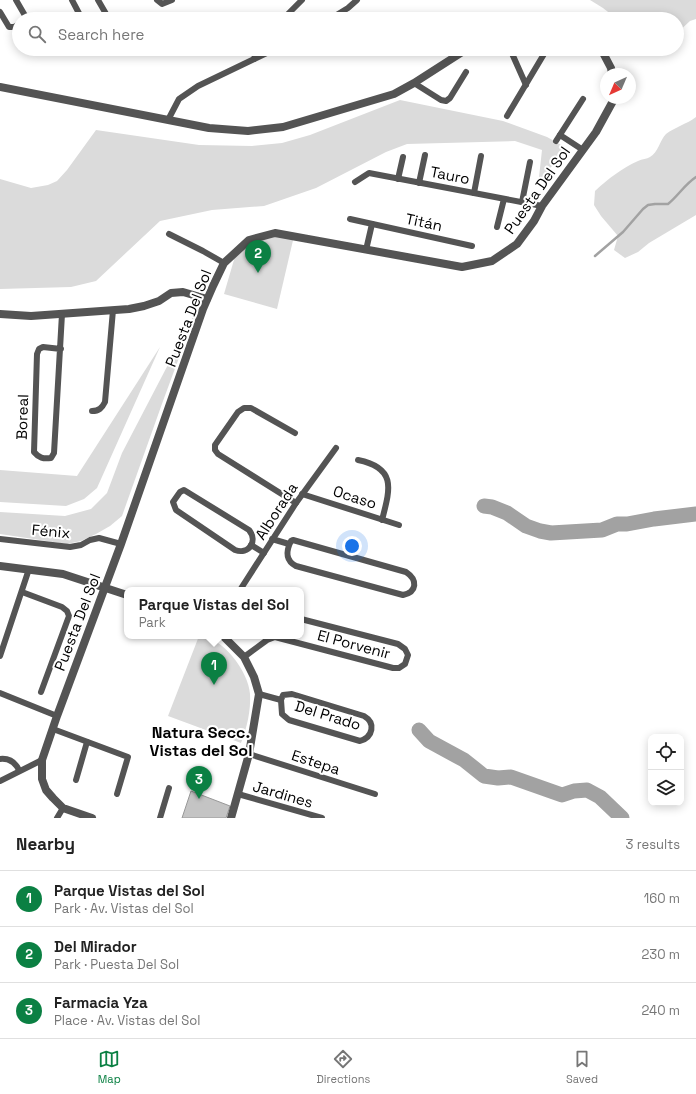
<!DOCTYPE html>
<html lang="en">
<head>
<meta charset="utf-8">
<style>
	body { margin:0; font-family:"Space Grotesk",sans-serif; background:#f2f2f2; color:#222 }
	.controls { position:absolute; right:12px; bottom:12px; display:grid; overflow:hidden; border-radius:8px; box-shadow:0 2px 10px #0003 }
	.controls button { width:36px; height:36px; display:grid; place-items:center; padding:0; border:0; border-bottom:1px solid #e0e0e0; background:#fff; color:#222; font:20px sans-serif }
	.compass { position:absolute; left:600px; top:68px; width:36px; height:36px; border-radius:50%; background:#fff; box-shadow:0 2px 10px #0003; rotate:224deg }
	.you { position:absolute; left:352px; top:546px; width:14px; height:14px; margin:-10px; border:3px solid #fff; border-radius:50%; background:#1a73e8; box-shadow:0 0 0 6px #1a73e833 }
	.badge { display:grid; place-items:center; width:26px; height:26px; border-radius:50%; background:#0b8043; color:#fff; font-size:13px; font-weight:700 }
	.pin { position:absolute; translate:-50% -33px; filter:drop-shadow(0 1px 2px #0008) }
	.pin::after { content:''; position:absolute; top:21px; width:14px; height:12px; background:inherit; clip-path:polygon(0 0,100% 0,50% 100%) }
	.popup { position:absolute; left:124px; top:587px; width:180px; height:52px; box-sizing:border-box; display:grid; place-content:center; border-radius:8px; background:#fff; filter:drop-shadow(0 1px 3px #0005); font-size:13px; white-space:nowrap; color:#767676 }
	.popup b { font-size:15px; color:#222 }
	.popup::after { content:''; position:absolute; left:50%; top:100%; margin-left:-8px; border:8px solid transparent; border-top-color:#fff }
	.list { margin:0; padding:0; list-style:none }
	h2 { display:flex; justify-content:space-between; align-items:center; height:52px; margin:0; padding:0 16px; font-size:17px }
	h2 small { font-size:13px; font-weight:400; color:#767676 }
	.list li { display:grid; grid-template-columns:26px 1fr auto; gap:12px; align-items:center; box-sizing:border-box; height:56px; padding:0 16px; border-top:1px solid #e0e0e0 }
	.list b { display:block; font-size:15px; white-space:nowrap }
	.list p { margin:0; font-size:13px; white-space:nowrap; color:#767676 }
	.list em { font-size:13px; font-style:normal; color:#767676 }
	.icon { flex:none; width:22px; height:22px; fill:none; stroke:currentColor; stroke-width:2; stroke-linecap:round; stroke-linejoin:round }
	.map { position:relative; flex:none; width:696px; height:818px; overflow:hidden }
	.search { position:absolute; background:#fff; box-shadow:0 2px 10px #0003; left:12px; right:12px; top:12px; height:44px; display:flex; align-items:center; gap:10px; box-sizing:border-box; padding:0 14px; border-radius:22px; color:#767676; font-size:15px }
	.sheet { height:220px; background:#fff }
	nav { display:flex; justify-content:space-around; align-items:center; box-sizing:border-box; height:56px; border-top:1px solid #e0e0e0; background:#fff; font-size:11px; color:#767676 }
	nav a { display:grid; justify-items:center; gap:2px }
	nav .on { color:#0b8043 }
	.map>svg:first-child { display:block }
</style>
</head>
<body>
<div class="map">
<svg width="696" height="818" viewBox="0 0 696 818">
	<rect width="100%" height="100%" fill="#fff"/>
	<!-- green -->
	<g fill="#dbdbdb">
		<polygon points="590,0 696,0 696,19 690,21 677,33 677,19 617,19 603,8"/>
		<polygon points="400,100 503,121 547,137 565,147 538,186 542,150 515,141 407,144 386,152 316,188 264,206 212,210 160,221 96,281 71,287 0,289 0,179 31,188 48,185 57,181 67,170 96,130 199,145 252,146 282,143 310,135"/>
		<path d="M696,117V215L649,243L638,252L625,258L614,250L618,236L601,216L594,205L595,191C608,179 622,168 638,161C642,159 647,159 650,157C658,153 660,140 666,134C675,127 687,124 696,117Z"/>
		<polygon points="275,233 294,236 277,309 224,294 236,253 249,240"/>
		<polygon points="197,309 163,401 122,516 110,526 96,534 81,541 67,544 0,534 0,512 65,516 91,509 107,493 122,453"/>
		<polygon points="160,347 97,488 84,499 66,506 0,502 0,470 77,476"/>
		<path d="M199,636C222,636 249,672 250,694C251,710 247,728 241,743L168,716Z"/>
	</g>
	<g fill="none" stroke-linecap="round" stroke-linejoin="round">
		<!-- stream -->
		<path stroke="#a2a2a2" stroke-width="2.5" d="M595,256L623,232L643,209L648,205L655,204H668C678,196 685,184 696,177"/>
		<!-- river -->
		<g stroke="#a2a2a2" stroke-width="15">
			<polyline points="484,506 492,507 507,513 526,526 540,531 551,533 602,530 617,524 627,524 654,519 696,514"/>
			<polyline points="419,730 429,741 464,760 484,776 498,778 511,777 562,795 574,791 587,790 600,797 622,818"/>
		</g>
	</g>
	<!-- building -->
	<polygon fill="#c4c4c4" stroke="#989898" points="191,791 230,806 226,818 182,818"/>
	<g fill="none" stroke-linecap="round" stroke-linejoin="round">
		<!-- minor -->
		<g stroke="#545454" stroke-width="6">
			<polyline points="16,0 27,19"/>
			<polyline points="72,0 82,19"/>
			<polyline points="98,0 109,19"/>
			<polyline points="157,0 162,4 172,0"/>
			<polyline points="0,12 9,27 14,27 19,24"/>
			<polyline points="283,19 302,0"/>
			<polyline points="330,19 348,8 357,0"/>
			<polyline points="98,49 99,50"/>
			<polyline points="510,49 526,85"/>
			<polyline points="254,59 257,49"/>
			<polyline points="414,83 441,100 446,101 450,98 466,72"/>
			<polyline points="507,116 547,49"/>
			<polyline points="168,120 179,99 198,86 275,49"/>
			<polyline points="560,135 583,150"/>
			<polyline points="556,141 583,99"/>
			<polyline points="398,179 403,157"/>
			<polyline points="355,182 369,173 542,206"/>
			<polyline points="419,183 425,155"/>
			<polyline points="474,193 481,156"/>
			<polyline points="522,202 530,162"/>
			<polyline points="350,219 472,246"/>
			<polyline points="497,227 504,199"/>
			<polyline points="169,234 203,251 224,263"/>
			<polyline points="366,250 372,224"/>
			<path d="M61,349L43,347L39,349L37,354L34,452C39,458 43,459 51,458L54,453L62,314"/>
			<path d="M92,411C99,411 102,408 105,402L113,310"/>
			<polyline points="295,433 251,408 244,408 238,412 215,445 215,450 218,454 296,503"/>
			<path d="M358,460C397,468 390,489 382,520"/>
			<path d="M184,490L249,530C258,541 249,555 235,550L176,510L173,502L180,492Z"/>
			<polyline points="302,494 399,525"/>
			<polyline points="0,539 70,547 81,545 90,540 99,538 121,544"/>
			<polyline points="272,539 289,544"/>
			<path d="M293,540L406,572C418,580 417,592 403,595L296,566C285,560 286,551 291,541Z"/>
			<polyline points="251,545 264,553"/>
			<polyline points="240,590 296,503 336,448"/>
			<polyline points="22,592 62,607 67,611 69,616 41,692"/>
			<polyline points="0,656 29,569"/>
			<polyline points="244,657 267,640 275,637 393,668 399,668 405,664 408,655 405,649 398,644 301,619"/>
			<polyline points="0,693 57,716"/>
			<path d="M259,694L281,700L282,714L289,720L360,741C373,737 376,723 364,716L292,694L283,695L281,700"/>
			<polyline points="53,729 128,757 117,794"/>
			<polyline points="249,754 375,794"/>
			<path d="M0,759C9,758 15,762 19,770"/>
			<polyline points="76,780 87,742"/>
			<polyline points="0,781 42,760"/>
			<polyline points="238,794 322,818"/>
			<polyline points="57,818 63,808"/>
			<polyline points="160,818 169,788"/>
		</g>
		<!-- tertiary -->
		<g stroke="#545454" stroke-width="8">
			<polyline points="601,49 611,68 612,74"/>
			<polyline points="0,87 209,128 248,131 283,127 394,94 414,83 467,49"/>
			<polyline points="0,314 31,316 129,309 144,306 159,301 171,293 183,292 207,299"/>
			<polyline points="0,566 63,574 127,595"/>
			<polyline points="223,636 244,657 254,677 259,694 249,754 231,818"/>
			<polyline points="92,818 63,808 53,798 46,790 42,779 42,760 57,716 121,544 203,309 213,286 224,263 249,240 275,233 462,267 492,261 517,244 534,221 542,206 596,132 613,101 613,98"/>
		</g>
	</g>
	<g text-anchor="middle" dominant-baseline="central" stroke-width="4" stroke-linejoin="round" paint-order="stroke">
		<!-- street labels -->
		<g font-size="15" fill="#000" stroke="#fff">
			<text transform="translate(450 175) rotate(11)">Tauro</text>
			<text transform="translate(537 190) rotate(-55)">Puesta Del Sol</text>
			<text transform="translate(424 222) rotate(12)">Titán</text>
			<text transform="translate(188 318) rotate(-69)">Puesta Del Sol</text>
			<text transform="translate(22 417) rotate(-88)">Boreal</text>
			<text transform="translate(355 497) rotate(18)">Ocaso</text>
			<text transform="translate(276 511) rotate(-57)">Alborada</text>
			<text transform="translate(51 531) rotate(5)">Fénix</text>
			<text transform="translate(77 622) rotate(-69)">Puesta Del Sol</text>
			<text transform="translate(354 644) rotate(15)">El Porvenir</text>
			<text transform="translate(328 715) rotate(17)">Del Prado</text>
			<text transform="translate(316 762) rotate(18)">Estepa</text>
			<text transform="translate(283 794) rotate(16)">Jardines</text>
		</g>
		<!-- neighbourhood labels -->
		<g font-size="16" font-weight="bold" fill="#000" stroke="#fff">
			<text x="201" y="732">Natura Secc.<tspan x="201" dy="18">Vistas del Sol</tspan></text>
		</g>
	</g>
</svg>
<div class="controls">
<button><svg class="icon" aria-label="locate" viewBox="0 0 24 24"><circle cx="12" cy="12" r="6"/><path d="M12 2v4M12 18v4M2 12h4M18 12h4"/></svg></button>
<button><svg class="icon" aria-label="layers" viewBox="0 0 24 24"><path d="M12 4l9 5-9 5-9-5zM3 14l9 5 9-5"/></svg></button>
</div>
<svg class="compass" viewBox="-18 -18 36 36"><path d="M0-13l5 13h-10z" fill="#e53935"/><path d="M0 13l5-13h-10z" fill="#767676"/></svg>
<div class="you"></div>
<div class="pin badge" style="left:214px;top:685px">1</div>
<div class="popup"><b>Parque Vistas del Sol</b>Park</div>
<div class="pin badge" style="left:258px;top:273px">2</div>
<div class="pin badge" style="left:199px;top:799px">3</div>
<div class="search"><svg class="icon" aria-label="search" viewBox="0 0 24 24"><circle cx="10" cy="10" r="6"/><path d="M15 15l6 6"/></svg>Search here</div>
</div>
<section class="sheet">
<h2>Nearby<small>3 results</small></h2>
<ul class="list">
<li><span class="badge">1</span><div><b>Parque Vistas del Sol</b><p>Park · Av. Vistas del Sol</p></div><em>160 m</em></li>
<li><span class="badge">2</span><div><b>Del Mirador</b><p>Park · Puesta Del Sol</p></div><em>230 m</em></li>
<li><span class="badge">3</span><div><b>Farmacia Yza</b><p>Place · Av. Vistas del Sol</p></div><em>240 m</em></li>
</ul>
</section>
<nav>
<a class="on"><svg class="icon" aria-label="map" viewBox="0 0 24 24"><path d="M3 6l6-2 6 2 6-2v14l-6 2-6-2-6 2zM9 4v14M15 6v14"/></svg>Map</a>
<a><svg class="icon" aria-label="directions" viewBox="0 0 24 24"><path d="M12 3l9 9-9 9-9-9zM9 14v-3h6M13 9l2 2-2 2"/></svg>Directions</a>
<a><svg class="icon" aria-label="saved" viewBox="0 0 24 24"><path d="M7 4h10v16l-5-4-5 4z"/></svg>Saved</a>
</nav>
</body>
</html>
